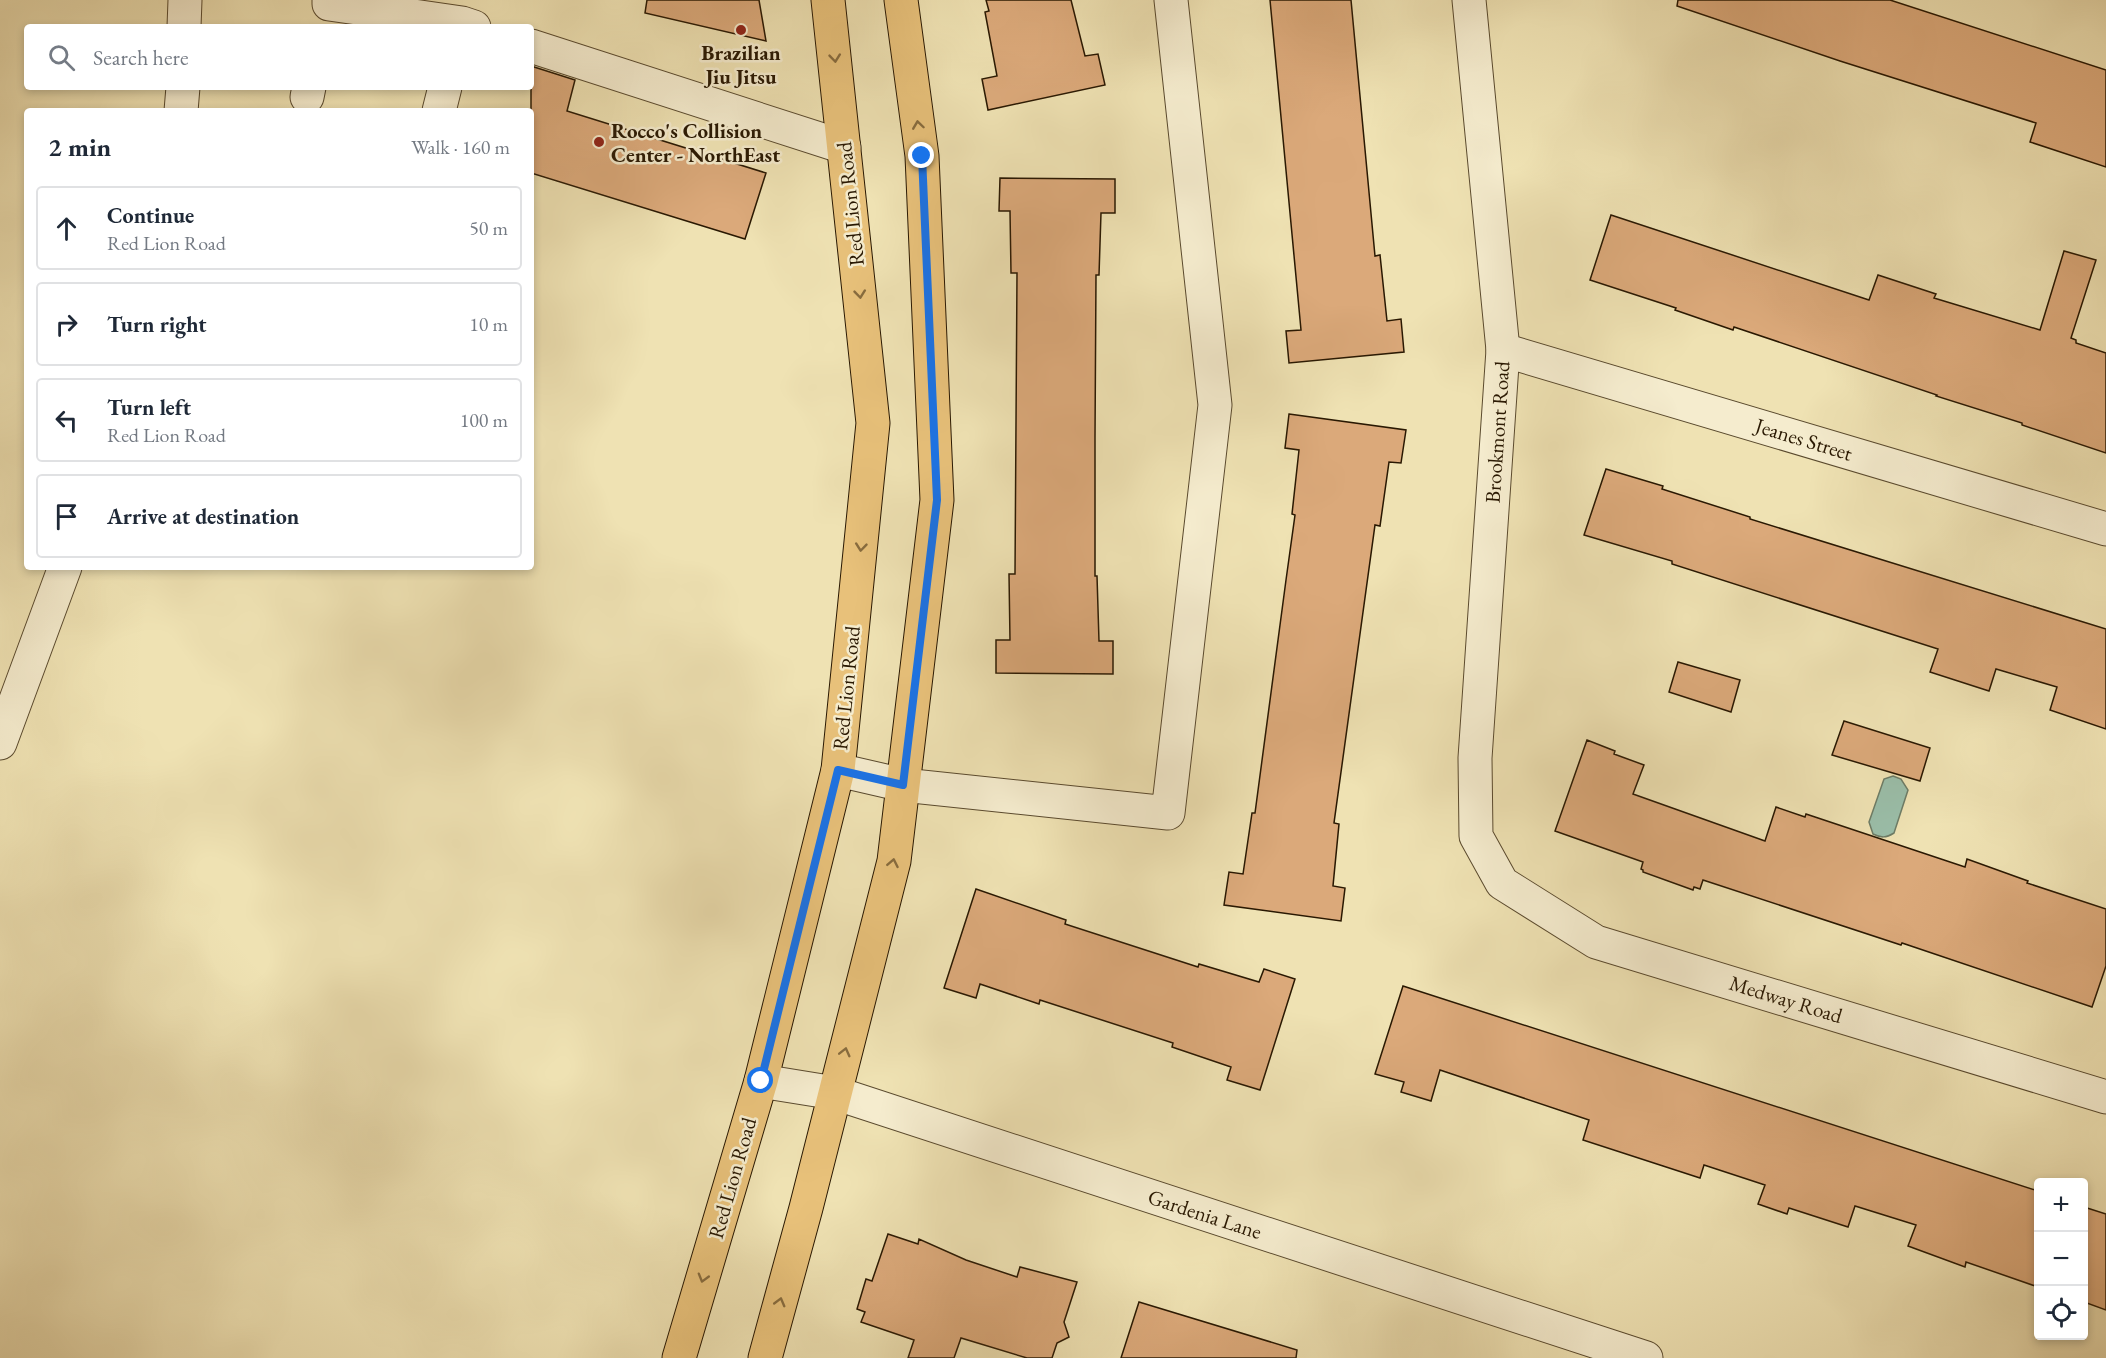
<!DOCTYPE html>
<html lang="en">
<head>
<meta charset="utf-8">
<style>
	body { margin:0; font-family:"EB Garamond",serif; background:#f6f6f7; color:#1f2937 }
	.controls { position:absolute; right:18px; bottom:18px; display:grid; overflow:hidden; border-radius:6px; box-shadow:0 3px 9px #0003 }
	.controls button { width:54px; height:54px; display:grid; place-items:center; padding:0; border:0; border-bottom:2px solid #e0e1e3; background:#fff; color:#1f2937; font:30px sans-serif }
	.stop { position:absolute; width:18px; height:18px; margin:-14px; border:4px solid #1a73e8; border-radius:50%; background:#fff }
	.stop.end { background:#1a73e8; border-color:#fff; box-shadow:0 2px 6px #0008 }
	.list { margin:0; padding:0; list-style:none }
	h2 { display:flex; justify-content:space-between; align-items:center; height:78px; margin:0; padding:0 24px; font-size:26px }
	h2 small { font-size:20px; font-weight:400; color:#747a83 }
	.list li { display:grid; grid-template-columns:39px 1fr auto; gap:18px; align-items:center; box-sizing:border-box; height:84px; margin:0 12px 12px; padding:0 12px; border:2px solid #e0e1e3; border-radius:6px }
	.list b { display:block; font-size:22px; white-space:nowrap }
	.list p { margin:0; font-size:20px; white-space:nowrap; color:#747a83 }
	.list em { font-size:20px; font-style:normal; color:#747a83 }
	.icon { flex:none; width:33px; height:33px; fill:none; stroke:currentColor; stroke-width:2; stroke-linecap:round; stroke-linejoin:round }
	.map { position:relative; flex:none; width:2106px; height:1358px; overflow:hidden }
	.search { position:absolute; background:#fff; box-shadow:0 3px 9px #0003; left:24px; top:24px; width:510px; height:66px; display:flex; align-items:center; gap:15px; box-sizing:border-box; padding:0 21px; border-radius:6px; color:#747a83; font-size:22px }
	.panel { position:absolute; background:#fff; box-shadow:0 3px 9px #0003; left:24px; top:108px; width:510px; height:462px; border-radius:6px }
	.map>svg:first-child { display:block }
</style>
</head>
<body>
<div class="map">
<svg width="2106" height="1358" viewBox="0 0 2106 1358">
	<rect width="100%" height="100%" fill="#efe2b3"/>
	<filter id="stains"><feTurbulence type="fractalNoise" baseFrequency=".00333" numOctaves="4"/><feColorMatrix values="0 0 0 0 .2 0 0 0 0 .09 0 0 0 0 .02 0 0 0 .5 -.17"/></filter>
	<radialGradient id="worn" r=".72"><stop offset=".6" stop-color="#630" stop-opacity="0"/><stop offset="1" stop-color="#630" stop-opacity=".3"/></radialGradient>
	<!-- water -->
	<path fill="#9abea9" stroke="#6d7c66" stroke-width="1.5" d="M1893,776L1901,779L1908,790L1894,833C1886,838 1881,838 1873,834L1869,822L1884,779Z"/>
	<!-- building -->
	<g fill="#dba97a" stroke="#291802" stroke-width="1.5">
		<polygon points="647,0 759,0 766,41 645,13"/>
		<polygon points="986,0 1071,0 1085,56 1098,54 1105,85 988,110 982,79 997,76 985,12 989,11"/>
		<polygon points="1270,0 1351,0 1375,256 1380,255 1387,321 1401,319 1404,352 1289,363 1286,331 1301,330"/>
		<polygon points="1678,0 1890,0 2106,70 2106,167 2030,142 2036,123 1840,61 1677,6"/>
		<polygon points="531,66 575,80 567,111 766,173 745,239 531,173"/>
		<polygon points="1000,178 1115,179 1115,213 1101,213 1099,275 1096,275 1095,437 1095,576 1097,576 1099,641 1113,641 1113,674 996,673 996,640 1010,640 1009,574 1015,574 1017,273 1011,273 1010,211 999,211"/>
		<polygon points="1611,215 1869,300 1878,275 1936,294 1934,298 2040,330 2064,251 2096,260 2071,338 2076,340 2076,343 2106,353 2106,453 2022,425 2022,423 1936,396 1937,395 1734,327 1733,330 1675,310 1676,308 1590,280"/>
		<polygon points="1289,414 1406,430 1401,463 1389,462 1380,526 1375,525 1334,823 1339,824 1333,886 1345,888 1341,921 1224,905 1229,872 1243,874 1252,813 1255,813 1286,580 1295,515 1292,514 1299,450 1285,448"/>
		<polygon points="1606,469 1663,486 1662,489 1750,517 1750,519 2106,629 2106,729 2050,710 2057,687 1996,669 1989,691 1930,672 1938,649 1672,564 1672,561 1584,535"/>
		<polygon points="1678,662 1740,680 1731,712 1669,692"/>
		<polygon points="1844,721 1930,748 1920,781 1832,755"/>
		<polygon points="1587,740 1615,751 1614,754 1644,765 1633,794 1765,841 1776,807 1805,817 1806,814 1965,867 1967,859 2028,881 2027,883 2106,909 2106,966 2092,1007 1902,943 1901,945 1703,880 1700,889 1694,887 1693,890 1643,872 1643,870 1641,869 1643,862 1555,831"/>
		<polygon points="976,889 1066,920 1065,924 1198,967 1199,964 1259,982 1264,969 1295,979 1260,1090 1227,1080 1231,1067 1172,1047 1173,1043 1040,1000 1039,1004 980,984 976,998 944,988"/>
		<polygon points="1403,986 2038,1191 2038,1287 1966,1262 1965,1267 1908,1246 1916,1225 1855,1206 1848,1227 1789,1208 1787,1214 1758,1204 1765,1185 1704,1165 1700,1178 1583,1140 1589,1120 1440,1070 1431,1101 1401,1092 1404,1082 1375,1074"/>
		<polygon points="2084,1207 2106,1214 2106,1310 2084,1302"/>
		<polygon points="888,1234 918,1244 919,1239 966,1260 1017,1277 1020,1267 1077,1282 1064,1322 1069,1337 1057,1343 1052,1358 1027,1358 961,1338 954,1358 908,1358 914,1340 861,1322 865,1312 857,1309 866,1279 872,1281"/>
		<polygon points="1139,1302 1297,1350 1296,1358 1121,1358"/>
	</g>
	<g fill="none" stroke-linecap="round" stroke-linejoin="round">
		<!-- minor casing -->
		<g stroke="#5a4a2e" stroke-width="35">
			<g id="minor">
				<polyline points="329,0 329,4 462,23 474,27"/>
				<polyline points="1469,0 1503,350 1475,758 1476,836 1502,883 1596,942 2106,1097"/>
				<polyline points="184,27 185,0"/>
				<polyline points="531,46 844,147"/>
				<polyline points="307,97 309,87"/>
				<polyline points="181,111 183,87"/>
				<polyline points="439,111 445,87"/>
				<polyline points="1503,350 2106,529"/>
				<polyline points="0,743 65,567"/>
				<polyline points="838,770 903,785 1168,813 1215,405 1171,0"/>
				<polyline points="761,1081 835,1093 1646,1358"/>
			</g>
		</g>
		<!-- major casing -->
		<g stroke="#291802" stroke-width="35">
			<g id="major">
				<polyline points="679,1358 761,1081 838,770 873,423 828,0"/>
				<polyline points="765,1358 806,1208 894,861 937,500 922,156 901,0"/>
			</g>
		</g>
		<!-- minor -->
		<use href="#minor" stroke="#f5ecce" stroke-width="33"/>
		<!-- major -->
		<use href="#major" stroke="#e8c17a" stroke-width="33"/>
	</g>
	<!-- one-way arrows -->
	<defs><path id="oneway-chevron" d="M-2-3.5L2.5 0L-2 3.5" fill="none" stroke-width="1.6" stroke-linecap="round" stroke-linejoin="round" transform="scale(1.5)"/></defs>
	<g stroke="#886c3e">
		<use href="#oneway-chevron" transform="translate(835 58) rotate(84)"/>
		<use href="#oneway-chevron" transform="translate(918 125) rotate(-98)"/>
		<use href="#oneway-chevron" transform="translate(860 294) rotate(84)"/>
		<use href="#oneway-chevron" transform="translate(861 547) rotate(96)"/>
		<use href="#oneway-chevron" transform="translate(893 863) rotate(-79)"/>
		<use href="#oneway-chevron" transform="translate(845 1052) rotate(-76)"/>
		<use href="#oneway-chevron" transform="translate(703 1278) rotate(106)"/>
		<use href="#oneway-chevron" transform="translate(780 1302) rotate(-75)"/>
	</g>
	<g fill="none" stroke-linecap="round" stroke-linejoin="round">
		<!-- route -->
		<polyline stroke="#1a73e8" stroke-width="8" points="761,1081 838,770 903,785 937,500 922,156"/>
	</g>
	<!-- markers -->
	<g fill="#8f2418" stroke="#f5ecce" stroke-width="2">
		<circle cx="741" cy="30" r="6"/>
		<circle cx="599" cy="142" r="6"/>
	</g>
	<g text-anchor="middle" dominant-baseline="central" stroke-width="5" stroke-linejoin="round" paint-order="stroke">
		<!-- poi labels -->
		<g font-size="21" font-weight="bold" fill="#291802" stroke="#f5ecce">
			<text x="741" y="52">Brazilian<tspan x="741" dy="24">Jiu Jitsu</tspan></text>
			<text x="611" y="130" text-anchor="start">Rocco's Collision<tspan x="611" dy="24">Center - NorthEast</tspan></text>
		</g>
		<!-- street labels -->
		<g font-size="21" fill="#291802" stroke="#f5ecce">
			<text transform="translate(850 204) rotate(-96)">Red Lion Road</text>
			<text transform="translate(1497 432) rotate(-86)">Brookmont Road</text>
			<text transform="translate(1804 439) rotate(17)">Jeanes Street</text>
			<text transform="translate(846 688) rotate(-84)">Red Lion Road</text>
			<text transform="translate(1786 999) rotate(17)">Medway Road</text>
			<text transform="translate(732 1178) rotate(-74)">Red Lion Road</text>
			<text transform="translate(1205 1214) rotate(18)">Gardenia Lane</text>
		</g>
	</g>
	<rect width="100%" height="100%" filter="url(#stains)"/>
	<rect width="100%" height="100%" fill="url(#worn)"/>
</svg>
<div class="controls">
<button>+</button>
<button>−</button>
<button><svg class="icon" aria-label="locate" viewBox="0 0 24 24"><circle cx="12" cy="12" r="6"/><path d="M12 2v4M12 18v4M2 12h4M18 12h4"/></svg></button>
</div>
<div class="stop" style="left:761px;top:1081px"></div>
<div class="stop end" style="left:922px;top:156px"></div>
<div class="search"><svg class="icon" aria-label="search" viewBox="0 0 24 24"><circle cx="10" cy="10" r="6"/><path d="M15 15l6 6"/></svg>Search here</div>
<section class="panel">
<h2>2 min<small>Walk · 160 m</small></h2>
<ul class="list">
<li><svg class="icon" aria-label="ahead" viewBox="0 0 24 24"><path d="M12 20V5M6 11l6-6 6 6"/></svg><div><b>Continue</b><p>Red Lion Road</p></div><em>50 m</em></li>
<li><svg class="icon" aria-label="right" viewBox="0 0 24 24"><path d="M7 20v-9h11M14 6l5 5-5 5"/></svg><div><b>Turn right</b></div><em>10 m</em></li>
<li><svg class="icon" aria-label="left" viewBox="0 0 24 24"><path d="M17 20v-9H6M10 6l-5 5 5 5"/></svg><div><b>Turn left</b><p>Red Lion Road</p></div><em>100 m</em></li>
<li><svg class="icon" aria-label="arrive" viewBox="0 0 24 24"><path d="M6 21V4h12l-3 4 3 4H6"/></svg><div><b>Arrive at destination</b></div></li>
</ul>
</section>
</div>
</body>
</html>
